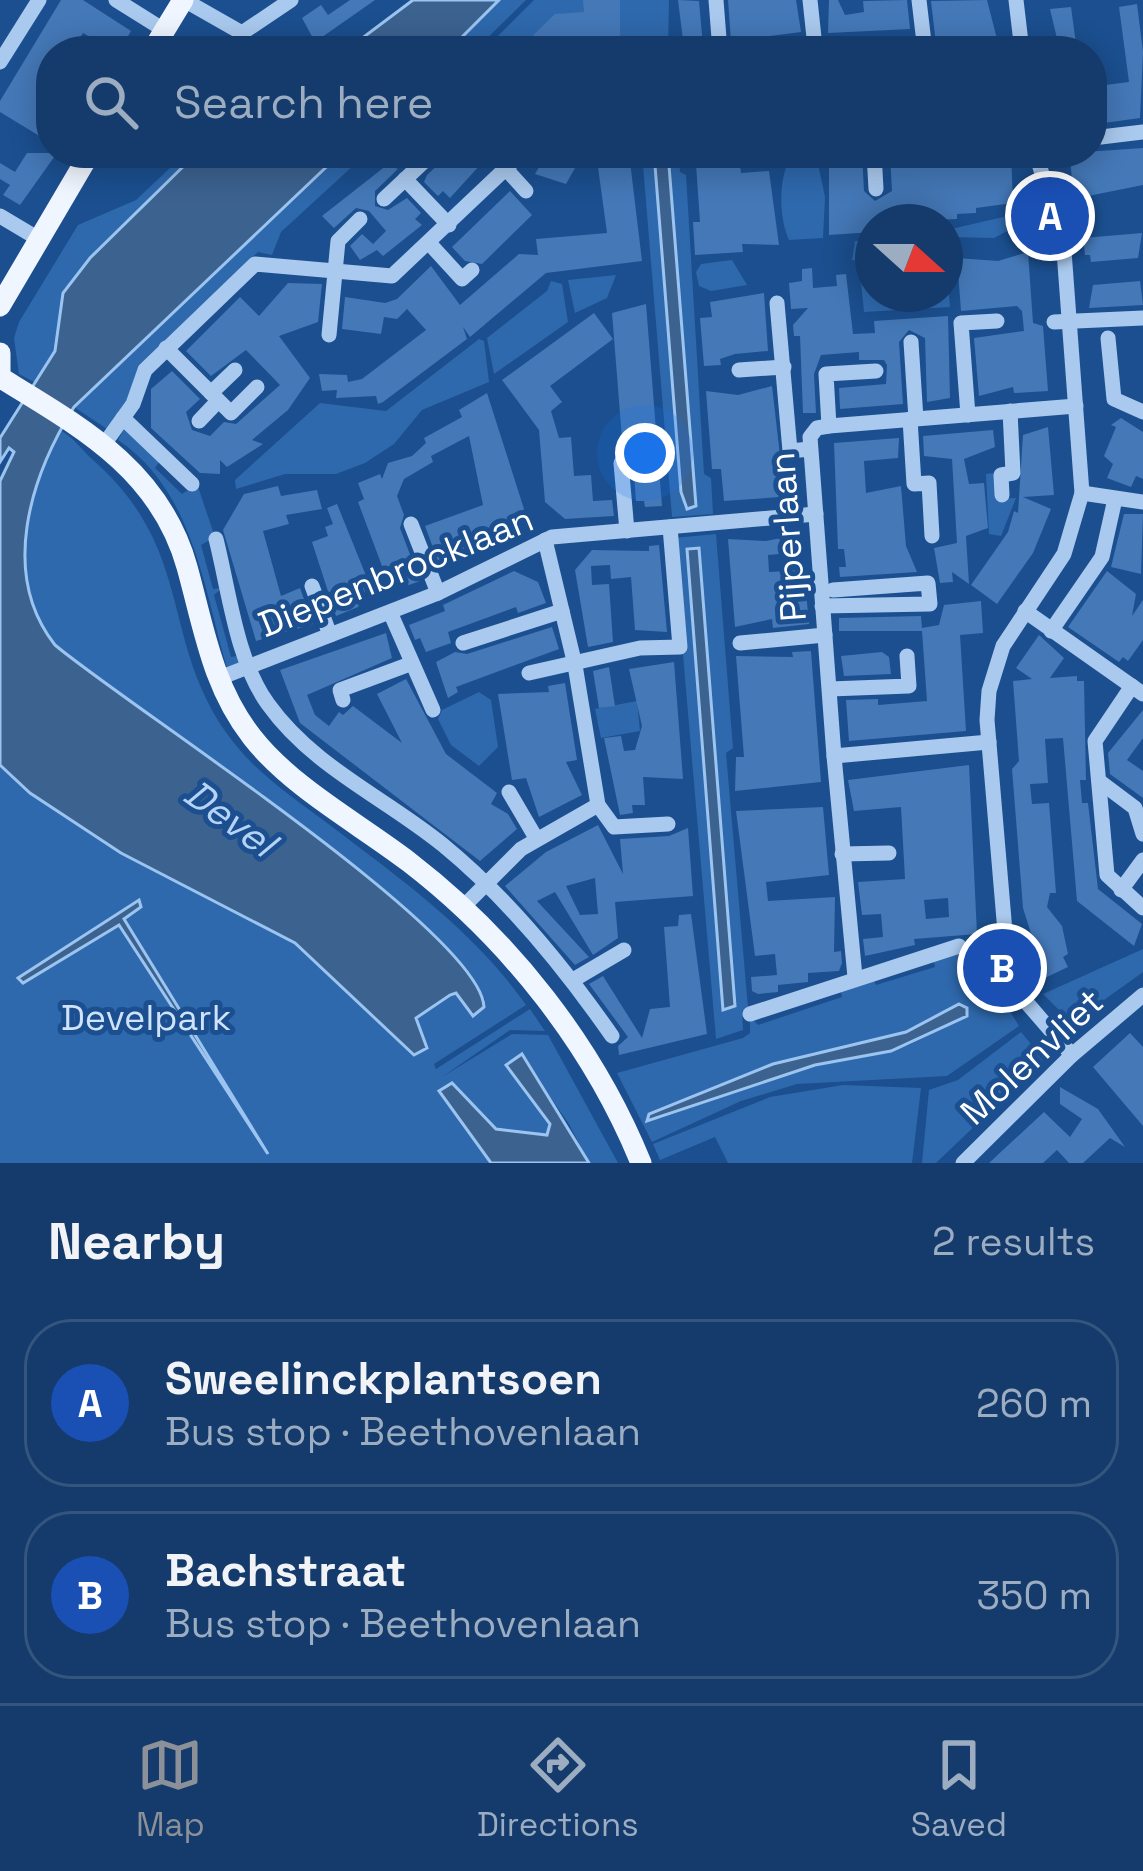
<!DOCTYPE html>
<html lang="en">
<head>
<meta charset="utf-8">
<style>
	body { margin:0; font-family:"Space Grotesk",sans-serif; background:#214673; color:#f1f3f6 }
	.compass { position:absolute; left:855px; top:204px; width:108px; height:108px; border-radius:50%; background:#143b6b; box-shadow:0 6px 30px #0003; rotate:111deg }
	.you { position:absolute; left:645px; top:453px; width:42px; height:42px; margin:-30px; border:9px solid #fff; border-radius:50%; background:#1a73e8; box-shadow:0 0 0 18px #1a73e833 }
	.badge { display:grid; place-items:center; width:78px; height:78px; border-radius:50%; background:#8c9099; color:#fff; font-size:39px; font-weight:700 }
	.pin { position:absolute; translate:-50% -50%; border:6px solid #fff; box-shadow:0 3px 12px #0006 }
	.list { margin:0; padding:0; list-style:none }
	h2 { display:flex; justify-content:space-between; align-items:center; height:156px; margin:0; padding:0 48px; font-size:51px }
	h2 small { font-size:39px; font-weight:400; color:#9dadc1 }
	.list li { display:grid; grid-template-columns:78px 1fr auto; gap:36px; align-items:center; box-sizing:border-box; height:168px; margin:0 24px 24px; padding:0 24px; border:3px solid #33557e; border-radius:48px }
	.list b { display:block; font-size:45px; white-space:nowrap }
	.list p { margin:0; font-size:39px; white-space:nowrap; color:#9dadc1 }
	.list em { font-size:39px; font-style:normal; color:#9dadc1 }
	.icon { flex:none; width:66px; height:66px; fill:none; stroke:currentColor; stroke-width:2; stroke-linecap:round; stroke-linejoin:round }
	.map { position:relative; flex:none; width:1143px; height:1163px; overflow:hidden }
	.search { position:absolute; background:#143b6b; box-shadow:0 6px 30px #0003; left:36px; right:36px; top:36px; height:132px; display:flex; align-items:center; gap:30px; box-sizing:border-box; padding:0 42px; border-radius:48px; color:#9dadc1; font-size:45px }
	.sheet { height:540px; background:#143b6b }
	nav { display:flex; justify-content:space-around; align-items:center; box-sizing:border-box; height:168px; border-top:3px solid #33557e; background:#143b6b; font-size:33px; color:#9dadc1 }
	nav a { display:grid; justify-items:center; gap:6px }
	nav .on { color:#8c9099 }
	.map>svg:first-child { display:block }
</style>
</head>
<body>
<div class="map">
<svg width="1143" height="1163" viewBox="0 0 1143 1163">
	<rect width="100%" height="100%" fill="#1b4f8f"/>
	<!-- green -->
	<g fill="#2e69ad" fill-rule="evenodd">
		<polygon points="499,0 526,0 474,51 448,51"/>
		<polygon points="534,0 669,0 668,51 624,51 621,43 568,51 495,51 489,45"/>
		<polygon points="186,153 197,153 90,258 63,293 55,351 36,383 19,374 14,338 19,322 78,225 136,200"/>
		<polygon points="341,153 367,153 281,232 272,255 258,252 229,279 107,429 74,407"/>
		<polygon points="642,153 654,153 684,507 695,506 668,153 679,153 680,172 686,175 704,474 711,478 713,514 672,517"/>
		<path d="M790,159H817L825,197L823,238L789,240C779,219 778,179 790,159Z"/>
		<polygon points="1012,215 1019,225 994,238 949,237 951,229"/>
		<polygon points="873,239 873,294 945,294 945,251 950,307 864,312 859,261 852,260 855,241"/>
		<polygon points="732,260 747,285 711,291 699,286 696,272 701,264"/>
		<polygon points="616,275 607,298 575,313 568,280"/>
		<polygon points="551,281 562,284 568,322 494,374 487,338 547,291"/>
		<polygon points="479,339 484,341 489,382 422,410 394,444 365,463 336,474 285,474 236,489 235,480 320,403 386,411"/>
		<path d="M125,428L160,461L155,468L182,494L197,484L215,537L201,545L213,589L222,588L214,595L231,657L242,655L238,666L227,668C204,589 193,490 118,440Z"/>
		<path d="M60,430C74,438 81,449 93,460C196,551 159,639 228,735C255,773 294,798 331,826C402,880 474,931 526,1005L434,1064L436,1069L530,1009L545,1031L510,1030L442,1077L512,1034L548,1035L618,1163H589L569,1124L520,1054L506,1065L550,1124L547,1135L495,1129L452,1083L505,1163H0V738L293,940L427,1047L415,1018L450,995L456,993L472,1015L485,1000C422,896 245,787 144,714C110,689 54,659 34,620C2,560 27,485 60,430Z"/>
		<polygon points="995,473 998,499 1016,498 1001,536 989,534 986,474"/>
		<path d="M716,534L733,748L726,753L748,1008L742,1011L743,1030L716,1039L673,538ZM688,548L699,549L735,1006L723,1010Z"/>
		<polygon points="479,692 491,700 498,747 479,766 451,745 438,719 442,710"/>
		<polygon points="637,701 640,731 601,738 595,709"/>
		<path d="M987,947L1000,995L1019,1026L947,1076L797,1084L741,1101L652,1142L617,1073L743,1038L750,1033V1016L758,1025L842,997L840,989L873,978L876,985L935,967L933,959ZM966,1016L909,1045L815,1065L658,1119L647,1116L773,1064Z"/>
		<polygon points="1143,949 1143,972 1072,1023 1043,994"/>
		<polygon points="1021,1032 1044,1060 936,1163 922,1163 929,1090 958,1080"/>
		<polygon points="843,1085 921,1088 912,1163 728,1163 715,1137 660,1160 653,1144 770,1097"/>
	</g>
	<!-- water -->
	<g fill="#3c6290" stroke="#9cc4f0" stroke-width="3">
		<polygon points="413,0 499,0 448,51 345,51"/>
		<path d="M197,153H341L74,407C29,479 0,575 55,645C126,705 481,932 484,1007L473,1016L456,993L450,995L416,1018L427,1048L414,1055L295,943L121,853L30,793L0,765V481L14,452L9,448L0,462V438L55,351L63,293L90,258Z"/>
		<polygon points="654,153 668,153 696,506 687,509 681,492"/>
		<polygon points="699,548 735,1006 723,1010 687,549"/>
		<polygon points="139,900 141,907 124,919 268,1154 119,925 23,983 18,978"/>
		<polygon points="959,1004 967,1008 967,1016 891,1051 815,1065 647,1121 649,1114 773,1064 906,1032"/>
		<polygon points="522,1054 589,1163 491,1163 439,1091 452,1083 496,1129 547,1135 550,1124 506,1065"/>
	</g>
	<!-- building -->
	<g fill="#4478b7" fill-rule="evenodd">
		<polygon points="61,0 83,0 131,31 119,51 94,51 99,42 83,33 72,51 51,51 51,86 42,100 48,104 40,118 51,125 51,143 0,112 0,101"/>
		<polygon points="350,0 375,0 315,42 302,18 321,5 328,15"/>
		<polygon points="583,0 620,0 620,41 568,51 517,51 555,14 584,12"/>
		<polygon points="678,0 699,1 703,46 684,48"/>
		<polygon points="728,0 796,0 801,32 731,41"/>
		<polygon points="829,0 838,0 845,15 864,12 863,1 907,0 910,29 828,33"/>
		<polygon points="987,0 997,39 936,44 931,1"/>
		<polygon points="1137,4 1143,52 1140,118 1104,123 1097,86 1129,82 1119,7"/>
		<polygon points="1071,7 1077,51 1060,51 1050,9"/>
		<polygon points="1143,148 1143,185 1073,199 1070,153"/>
		<polygon points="27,153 57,153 20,205 3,195 10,185 0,179 0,163 15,172"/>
		<polygon points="468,153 491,153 450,198 443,191 438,196 424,182 427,175 442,161 451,156 457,163"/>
		<polygon points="547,153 565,153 579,161 566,184 535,174"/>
		<polygon points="612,153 629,153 642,261 546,273 470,337 463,327 467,339 383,402 378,404 376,396 336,398 337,390 322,391 319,374 347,375 348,382 362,379 426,330 407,309 397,319 384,317 381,334 342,329 345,297 385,303 397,299 431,266 460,305 519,254 538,255 536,239 607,233 597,160 612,158"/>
		<polygon points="687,153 739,156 741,173 769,171 779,245 742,244 743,252 695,255 693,222 700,222 696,164 688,164"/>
		<polygon points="829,153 862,153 864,191 875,201 892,191 890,155 1011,153 1013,203 976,208 976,213 957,214 957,219 873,222 873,232 829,235"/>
		<polygon points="387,165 398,169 375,191 375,206 388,210 407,198 421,213 415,219 422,225 383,256 377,250 360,260 350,246 362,234 373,244 386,231 369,211 356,208 334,228 322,216"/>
		<polygon points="510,191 532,215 482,264 465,261 452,247"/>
		<polygon points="1142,233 1138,258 1091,262 1090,255 1085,255 1083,238"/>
		<polygon points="1028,252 1033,323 1043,326 1048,391 1014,393 1013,387 979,396 974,338 1024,331 1022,311 1017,306 961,311 957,258 998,261"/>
		<polygon points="812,268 813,288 837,286 836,275 846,274 853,334 875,333 874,321 948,316 950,398 927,402 925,338 909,330 899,342 903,404 840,409 839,388 886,384 887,365 884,360 859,360 859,352 821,355 814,374 816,413 803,413 800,336 794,336 793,325 808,308 791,309 789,283 802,281 802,269"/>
		<polygon points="1140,281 1143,305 1089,308 1093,285"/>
		<polygon points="288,283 322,284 318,322 279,336 310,378 288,410 252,440 263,444 227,467 220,460 220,474 200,473 151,428 151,389 172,371 200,399 186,412 192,430 210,436 224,422 236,424 280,385 246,350 211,376 186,351 240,297 259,316"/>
		<polygon points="764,293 768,351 735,354 720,359 721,365 704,366 700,318 712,317 710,302"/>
		<polygon points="646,304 662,506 645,507 644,501 636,501 633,461 623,451 612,313"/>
		<polygon points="594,313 613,339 550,386 562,402 551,411 559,438 571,437 574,476 591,475 593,501 612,500 614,516 565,519 545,502 539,430 502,380"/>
		<polygon points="772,386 782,473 793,473 795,496 724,501 721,469 712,469 706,391 738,395"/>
		<polygon points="487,393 524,509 514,533 438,561 425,526 483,505 469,436 431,456 433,462 404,479 397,496 404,515 400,528 420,581 409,585 385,574 358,502 364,499 358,483 380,474 382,479 388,463 412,456 426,443 424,438 462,417 459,410"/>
		<polygon points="1121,418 1143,432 1143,479 1136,476 1131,487 1107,478 1113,464 1104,456 1116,427 1111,425"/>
		<polygon points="1048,427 1054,495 1023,497 1051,509 1033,553 997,604 971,585 1008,532 1014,511 1018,513 1023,435"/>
		<polygon points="993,430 995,447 964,459 969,484 984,483 988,528 966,536 969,584 952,572 953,582 940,583 934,548 957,543 952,459 924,456 923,436"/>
		<polygon points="899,438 898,458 864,461 866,493 901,486 906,546 917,572 840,577 839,567 846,567 844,549 838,549 834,443"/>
		<polygon points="278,486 281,496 317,490 322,509 286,515 289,524 263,531 281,596 300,588 313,624 256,641 223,530 244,494"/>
		<polygon points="337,504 369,583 358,607 336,616 312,542 328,536 325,527 333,524 327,508"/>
		<polygon points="1124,514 1143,514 1141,574 1111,567"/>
		<polygon points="801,534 803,552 768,555 769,572 804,570 809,624 773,628 772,619 735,627 728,539 766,541"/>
		<polygon points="659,545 667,632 635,630 631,577 611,579 610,565 591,566 592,585 609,584 613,642 588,647 575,570 592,550 649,551 649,546"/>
		<polygon points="514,571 538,582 546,603 518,613 516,607 448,632 451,643 426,652 420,638 415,640 409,625 445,611 443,605"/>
		<polygon points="1107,571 1136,594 1132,616 1143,600 1143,640 1128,661 1123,657 1119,662 1068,627"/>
		<polygon points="981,601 983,633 960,635 966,731 849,741 846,700 878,699 878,705 927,701 922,631 839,631 839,618 921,616 922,628 939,625 944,605"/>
		<polygon points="552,627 559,649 456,687 458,692 448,698 436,662 455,652 467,654"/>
		<polygon points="386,633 392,658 307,695 315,715 329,726 339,712 343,715 353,706 402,743 377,694 406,679 446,754 497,793 491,804 508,814 517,829 480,861 300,723 280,670"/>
		<polygon points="1039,635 1064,658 1050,678 1077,676 1077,681 1084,681 1086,780 1080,780 1082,803 1088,803 1098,889 1142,924 1134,946 1077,901 1063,738 1045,739 1048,783 1030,784 1032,804 1049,803 1056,893 1050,893 1047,907 1062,926 1068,954 1063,957 1068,967 1045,978 1023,908 1012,769 1019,761 1013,681 1032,679 1016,668"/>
		<polygon points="811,651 821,782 735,791 736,757 744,757 736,656 793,657 792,652"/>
		<polygon points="882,652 889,657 891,674 844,676 841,656"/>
		<polygon points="674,662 683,779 643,777 645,805 632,805 633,813 620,815 604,738 621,736 624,751 635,750 642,726 629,669"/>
		<polygon points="609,667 615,706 599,708 593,671"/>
		<polygon points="565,683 577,760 566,762 582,795 539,817 526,778 512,780 498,694 549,692 548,686"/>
		<polygon points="1143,710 1143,738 1127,760 1143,771 1143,798 1110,774 1108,753"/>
		<path d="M969,765L977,934L914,939L915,945L865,956L863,939L883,937L881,914L862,915L858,882L905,879L901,807L854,811L848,780ZM948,898L949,917L926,919L924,900Z"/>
		<polygon points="823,807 829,875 766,882 768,901 835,897 834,952 841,951 842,963 839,971 808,973 808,982 778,985 778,992 758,994 752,991 751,977 777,975 775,954 755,956 736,811"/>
		<path d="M598,825L623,874L620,839L669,836L688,828L693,896L615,902L618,938L593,955L555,892L537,901L589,957L575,965L505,886L546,852ZM595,878L598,914L580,915L566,886Z"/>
		<polygon points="691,914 707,1034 619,1055 618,1046 628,1037 589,984 603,976 642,1038 650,1009 670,1007 664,927 678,926 679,915"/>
		<polygon points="1130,1033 1143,1047 1143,1126 1093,1067"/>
		<polygon points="1060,1087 1098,1109 1125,1147 1110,1138 1083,1163 1069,1163 1057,1150 1043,1163 989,1163 1044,1112 1070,1137 1082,1119 1060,1104"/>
	</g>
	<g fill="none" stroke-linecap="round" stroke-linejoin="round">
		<!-- minor -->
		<g stroke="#a9c9ee" stroke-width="15">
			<polyline points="116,0 164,30"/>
			<polyline points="184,0 242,33 291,0"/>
			<polyline points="716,0 720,51"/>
			<polyline points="810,0 815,47"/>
			<polyline points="919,0 925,51"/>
			<polyline points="1016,0 1022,51"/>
			<polyline points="768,51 839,46 872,51"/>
			<polyline points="0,62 39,0"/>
			<polyline points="1101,137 1143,132"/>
			<polyline points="874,153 876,189"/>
			<polyline points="1036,153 1064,251 1082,493 1064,554 1003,646 989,691 987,720 1008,967 1027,1003 1072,1055"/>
			<polyline points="506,169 526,191"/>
			<polyline points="405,179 449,225"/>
			<polyline points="384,199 433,153"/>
			<polyline points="0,216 37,238"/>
			<polyline points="430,244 462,279 472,270"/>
			<polyline points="777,303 790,451 810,449"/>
			<polyline points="1054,322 1143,318"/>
			<polyline points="329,335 338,241 360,219"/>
			<polyline points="1108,338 1114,399 1143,412"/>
			<polyline points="911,342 916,419"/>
			<polyline points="166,348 231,413 257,387"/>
			<polyline points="739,370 784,367"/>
			<polyline points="211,393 235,370"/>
			<polyline points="968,415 961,323 997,321"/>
			<polyline points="123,418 192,484"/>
			<polyline points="910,419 914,484 929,483 932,536"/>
			<polyline points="199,421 218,401"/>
			<polyline points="829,426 826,374 876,371"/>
			<polyline points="105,443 133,404 145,370 255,264 392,276 522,153"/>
			<polyline points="621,463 627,531"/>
			<polyline points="1082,493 1143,502"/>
			<polyline points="1002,495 1001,475 1013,473 1010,411"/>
			<polyline points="411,524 438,593"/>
			<path d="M216,539C229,590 236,660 268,704C313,767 384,797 443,845C509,899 564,967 612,1036"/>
			<polyline points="545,540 575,665 598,805 614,827 668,824"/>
			<polyline points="312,586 330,635"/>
			<polyline points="822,606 930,604 928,583 833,590"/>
			<polyline points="1025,611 1143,694"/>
			<polyline points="390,612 433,710"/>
			<polyline points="1051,631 1102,557 1115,499"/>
			<polyline points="463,643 562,611"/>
			<polyline points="740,643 825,635"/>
			<polyline points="529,673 640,648 680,647 670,527"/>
			<polyline points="217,679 438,593 552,537 816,514"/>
			<polyline points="1132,686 1095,741 1107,875 1143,908"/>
			<polyline points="830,689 909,686 907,656"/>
			<polyline points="343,700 340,690 410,664"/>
			<polyline points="989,742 834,756 810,437 817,428 829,426 1076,406"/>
			<polyline points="834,756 855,977"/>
			<polyline points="1099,781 1135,808 1143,834"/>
			<polyline points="509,792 536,838"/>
			<polyline points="842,854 889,853"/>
			<polyline points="1121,890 1143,860"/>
			<polyline points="463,907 521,849 598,805"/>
			<polyline points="573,980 624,950"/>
			<polyline points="750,1014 959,946"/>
			<polyline points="963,1163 1072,1055 1143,995"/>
		</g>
		<!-- major -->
		<g stroke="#f0f6ff" stroke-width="21">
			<polyline points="152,51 183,0"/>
			<polyline points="0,306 90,153"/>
			<polyline points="0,353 0,379"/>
			<path d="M1,378C81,427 160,470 187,567C204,628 212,686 252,737C291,787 358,823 409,862C509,939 593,1045 641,1163"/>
		</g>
	</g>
	<g text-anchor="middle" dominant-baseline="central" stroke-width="10" stroke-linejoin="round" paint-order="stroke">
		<!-- street labels -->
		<g font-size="36" fill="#fff" stroke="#1b4f8f">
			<text transform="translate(788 537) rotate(-94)">Pijperlaan</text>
			<text transform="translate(396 572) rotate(-22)">Diepenbrocklaan</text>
			<text transform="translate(1032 1057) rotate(-43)">Molenvliet</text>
		</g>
		<!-- park labels -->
		<g font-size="36" fill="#cfe3fa" stroke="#1b4f8f">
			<text x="146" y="1018">Develpark</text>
		</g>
		<!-- water labels -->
		<g font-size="39" font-style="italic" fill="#b5d3f5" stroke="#1b4f8f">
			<text transform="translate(230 818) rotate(36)">Devel</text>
		</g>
	</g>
</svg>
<svg class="compass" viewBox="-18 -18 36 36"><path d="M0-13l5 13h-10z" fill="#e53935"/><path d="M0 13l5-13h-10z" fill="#9dadc1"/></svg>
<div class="you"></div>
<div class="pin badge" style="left:1050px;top:216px;background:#1a4fb4">A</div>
<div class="pin badge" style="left:1002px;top:968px;background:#1a4fb4">B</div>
<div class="search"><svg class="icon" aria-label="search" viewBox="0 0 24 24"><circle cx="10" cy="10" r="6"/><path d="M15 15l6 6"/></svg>Search here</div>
</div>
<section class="sheet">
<h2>Nearby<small>2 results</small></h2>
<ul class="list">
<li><span class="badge" style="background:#1a4fb4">A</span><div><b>Sweelinckplantsoen</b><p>Bus stop · Beethovenlaan</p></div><em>260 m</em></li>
<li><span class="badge" style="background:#1a4fb4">B</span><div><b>Bachstraat</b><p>Bus stop · Beethovenlaan</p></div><em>350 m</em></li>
</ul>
</section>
<nav>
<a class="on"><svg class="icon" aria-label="map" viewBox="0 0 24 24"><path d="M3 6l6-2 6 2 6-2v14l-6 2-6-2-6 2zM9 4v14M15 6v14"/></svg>Map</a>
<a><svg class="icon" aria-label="directions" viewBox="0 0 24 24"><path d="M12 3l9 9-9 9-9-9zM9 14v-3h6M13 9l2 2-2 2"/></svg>Directions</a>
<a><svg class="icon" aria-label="saved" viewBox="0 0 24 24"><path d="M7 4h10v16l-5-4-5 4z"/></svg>Saved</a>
</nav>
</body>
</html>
